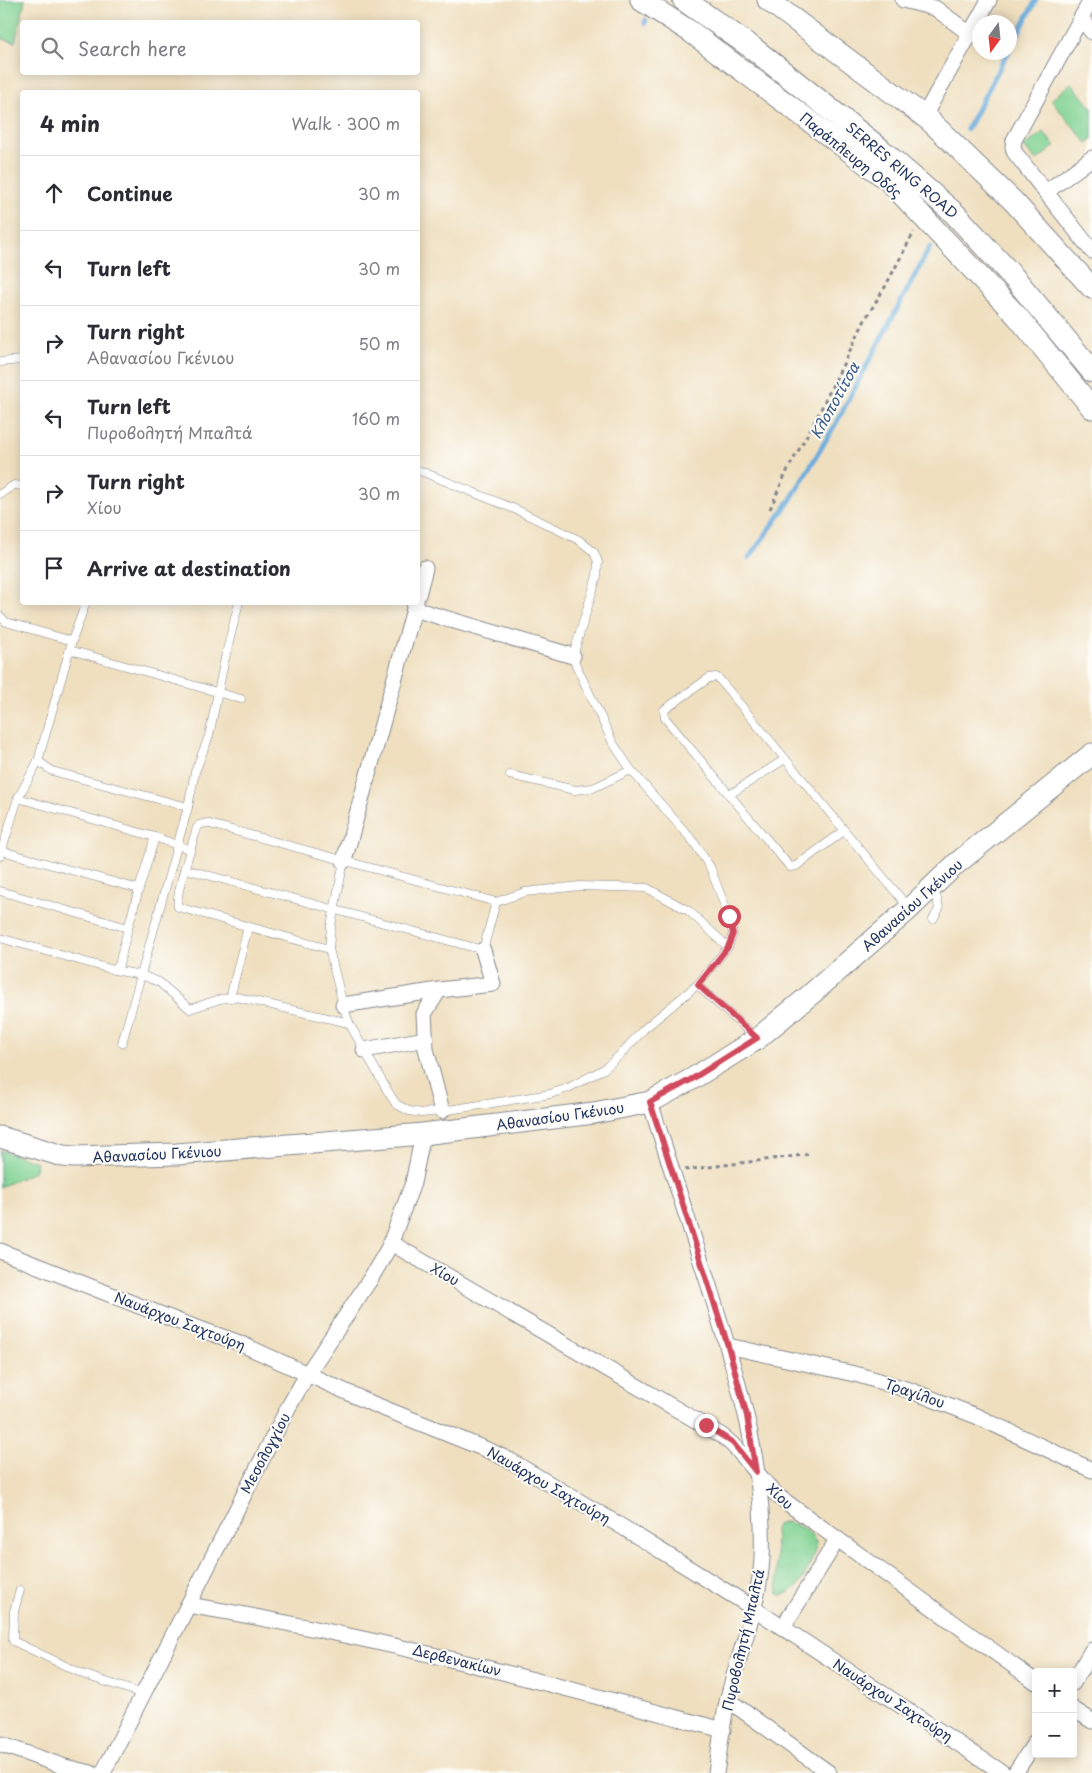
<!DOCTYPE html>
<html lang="en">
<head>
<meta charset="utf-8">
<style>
	body { margin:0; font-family:"Playpen Sans",sans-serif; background:#f7f7f7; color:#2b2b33 }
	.controls { position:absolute; right:15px; bottom:15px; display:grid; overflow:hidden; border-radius:5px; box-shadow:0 2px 12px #0003 }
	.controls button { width:45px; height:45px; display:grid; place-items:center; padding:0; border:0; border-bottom:1px solid #e1e1e2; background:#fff; color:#2b2b33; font:25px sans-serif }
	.compass { position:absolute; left:972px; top:15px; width:45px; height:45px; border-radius:50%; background:#fff; box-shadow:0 2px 12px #0003; rotate:195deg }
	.stop { position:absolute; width:15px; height:15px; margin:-11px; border:4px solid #d1495b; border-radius:50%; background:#fff }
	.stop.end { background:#d1495b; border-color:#fff; box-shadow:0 1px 5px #0008 }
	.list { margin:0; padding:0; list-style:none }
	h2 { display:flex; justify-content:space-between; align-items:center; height:65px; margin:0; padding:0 20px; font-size:21px }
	h2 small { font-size:16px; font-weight:400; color:#7c7c81 }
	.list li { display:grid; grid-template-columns:32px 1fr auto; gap:15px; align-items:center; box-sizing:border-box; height:75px; padding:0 20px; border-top:1px solid #e1e1e2 }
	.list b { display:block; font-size:19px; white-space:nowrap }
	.list p { margin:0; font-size:16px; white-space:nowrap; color:#7c7c81 }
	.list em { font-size:16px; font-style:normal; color:#7c7c81 }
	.icon { flex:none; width:28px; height:28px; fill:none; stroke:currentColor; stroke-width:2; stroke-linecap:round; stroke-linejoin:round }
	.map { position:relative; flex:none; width:1092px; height:1773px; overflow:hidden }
	.search { position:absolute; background:#fff; box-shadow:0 2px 12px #0003; left:20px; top:20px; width:400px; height:55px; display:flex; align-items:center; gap:12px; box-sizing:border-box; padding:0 18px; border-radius:5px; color:#7c7c81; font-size:19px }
	.panel { position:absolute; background:#fff; box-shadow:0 2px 12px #0003; left:20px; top:90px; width:400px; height:515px; border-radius:5px }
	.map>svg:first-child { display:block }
</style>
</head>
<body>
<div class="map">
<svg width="1092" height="1773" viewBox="0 0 1092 1773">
	<rect width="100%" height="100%" fill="#fdfcf7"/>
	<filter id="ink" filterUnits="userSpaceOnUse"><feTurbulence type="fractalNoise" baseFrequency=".02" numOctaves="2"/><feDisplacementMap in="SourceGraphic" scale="10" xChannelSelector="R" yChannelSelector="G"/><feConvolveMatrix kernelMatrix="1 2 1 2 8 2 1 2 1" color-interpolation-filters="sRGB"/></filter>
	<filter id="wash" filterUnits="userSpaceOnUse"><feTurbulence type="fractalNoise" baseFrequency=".0096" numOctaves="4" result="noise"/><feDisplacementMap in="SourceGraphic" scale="20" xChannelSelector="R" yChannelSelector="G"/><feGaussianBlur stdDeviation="1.12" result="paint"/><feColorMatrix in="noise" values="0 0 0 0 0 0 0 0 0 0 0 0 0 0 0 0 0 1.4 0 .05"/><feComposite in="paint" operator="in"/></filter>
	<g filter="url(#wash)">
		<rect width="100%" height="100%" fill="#efdfbf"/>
		<!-- green -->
		<g fill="#82d394" stroke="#4e8179">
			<polygon points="0,0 25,0 15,42 0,38"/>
			<polygon points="1071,83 1092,108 1092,139 1087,143 1051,100"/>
			<polygon points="1043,132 1055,146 1036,161 1024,147"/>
			<polygon points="0,1150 37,1162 34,1172 0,1187"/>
			<path d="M782,1522C796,1522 811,1531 817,1544C811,1562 803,1591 782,1595L778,1594L775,1528L777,1524Z"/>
		</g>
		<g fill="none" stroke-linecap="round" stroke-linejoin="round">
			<!-- stream -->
			<g stroke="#67abdc" stroke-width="5">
				<polyline points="645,23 646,20"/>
				<polyline points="1010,49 1036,0"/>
				<polyline points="967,129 1008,52"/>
				<polyline points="749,558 791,499 836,423 930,247"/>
			</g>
		</g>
	</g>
	<g filter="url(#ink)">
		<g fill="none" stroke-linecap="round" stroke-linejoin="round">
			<!-- lane casing -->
			<g stroke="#85878e" stroke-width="9">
				<g id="lane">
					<polyline points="0,362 22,360"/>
					<polyline points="418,470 517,510 579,540 594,552 598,562 597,576 573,656 575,663 613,743 631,770 693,841 710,867 729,917 733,934 728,947 697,985 755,1037"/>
					<polyline points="0,494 14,485 22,486"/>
					<polyline points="0,616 6,622 72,641"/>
					<polyline points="70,650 241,699"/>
					<polyline points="38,761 52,771 188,807 195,772 209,736 225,658 239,602"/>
					<polyline points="510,775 575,790 593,788 631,770"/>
					<polyline points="729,795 785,759"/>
					<polyline points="844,831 796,866 790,867 665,718 664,710 709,678 716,677 719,679 908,907"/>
					<polyline points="155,837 191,850"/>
					<polyline points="2,851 139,889 155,837 18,798"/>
					<polyline points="0,856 18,798 38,761 72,641 86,602"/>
					<polyline points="344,861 331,926 329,949 343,1005 349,1023 387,1090 396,1104 409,1111 422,1113 442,1111 550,1094 568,1088 604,1069 621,1054 644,1029 697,985"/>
					<path d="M185,869L483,950L496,902L206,823L199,825L197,828C193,841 174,898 178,907L329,949"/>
					<polyline points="931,890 937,898 939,909 933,919"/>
					<polyline points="0,891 128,928 119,965 114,970 0,938"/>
					<polyline points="496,902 525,892 580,886 647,888 689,911 728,947"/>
					<polyline points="128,928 139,889"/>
					<polyline points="114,970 141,975 159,982 190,1009 220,999 237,997 349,1023"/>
					<polyline points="230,998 248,927"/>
					<polyline points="122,1043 188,807"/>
					<polyline points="20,1590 14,1611 13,1641 85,1675 143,1694"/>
				</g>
			</g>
			<!-- street casing -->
			<g stroke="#85878e" stroke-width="17">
				<g id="street">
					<polyline points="903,0 935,8 970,34"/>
					<polyline points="1091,0 1014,140 1013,147 1015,153 1092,251"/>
					<polyline points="1081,18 1092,32"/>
					<polyline points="924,116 989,0"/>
					<polyline points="1046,192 1092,158"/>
					<polyline points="418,595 425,568"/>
					<polyline points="414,609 573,656"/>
					<polyline points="344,861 416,602"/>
					<polyline points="439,990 424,1014 426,1049 442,1111"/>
					<polyline points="343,1005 439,990 493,984 483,950"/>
					<polyline points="364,1050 426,1039"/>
					<path d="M650,1102C670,1165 690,1227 710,1289C737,1377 766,1466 762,1559C759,1606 739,1652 728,1698C722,1723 720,1748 716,1773"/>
					<path d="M391,1243L721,1435C744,1452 758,1478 779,1497L1036,1682"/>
					<polyline points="0,1251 180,1322 237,1342 373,1404 490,1451 511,1461 616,1523 753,1608 1003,1773"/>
					<polyline points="728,1346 859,1375 912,1391 976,1416 1092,1470"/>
					<path d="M188,1605C370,1635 545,1682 723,1730"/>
					<polyline points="783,1627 837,1540"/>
					<polyline points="1073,1683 1092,1650"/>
					<polyline points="728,1700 829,1773"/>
					<polyline points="1073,1709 1092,1721"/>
					<polyline points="0,1744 65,1767 91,1773"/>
					<polyline points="103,1773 289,1406 308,1373 371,1278 389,1247 413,1183 423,1134"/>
					<polyline points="1015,1773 1036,1741"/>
				</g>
			</g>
			<!-- secondary casing -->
			<g stroke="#85878e" stroke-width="23">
				<g id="secondary">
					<polyline points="641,0 691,32 888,180 1017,316 1092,408"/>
					<polyline points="768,0 929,120 1014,202 1092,288"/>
					<polyline points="0,1137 63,1156 74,1157 177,1154 423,1134 594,1113 650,1102 692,1079 757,1039 810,995 909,909 956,864 1092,754"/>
				</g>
			</g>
			<!-- primary casing -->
			<g stroke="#85878e" stroke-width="24">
				<polyline id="primary" points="684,0 754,49 880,149 955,214 1016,280 1092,371"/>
			</g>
			<!-- path -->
			<g stroke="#85878e" stroke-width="3" stroke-dasharray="4 4" stroke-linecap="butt">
				<polyline points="770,509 786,473 817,417 866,318 885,287 914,232"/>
				<polyline points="685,1170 811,1154"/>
			</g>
			<!-- lane -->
			<use href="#lane" stroke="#fff" stroke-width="8"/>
			<!-- street -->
			<use href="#street" stroke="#fff" stroke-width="15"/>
			<!-- secondary -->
			<use href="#secondary" stroke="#fff" stroke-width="21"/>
			<!-- primary -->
			<use href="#primary" stroke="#fff" stroke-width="22"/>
		</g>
	</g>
	<g fill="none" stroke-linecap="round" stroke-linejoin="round" filter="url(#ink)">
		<!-- route -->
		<polyline stroke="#d1495b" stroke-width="6" points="706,1425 733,1443 756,1472 747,1416 728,1346 650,1102 692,1079 757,1038 698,985 728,947 733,934 729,916"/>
	</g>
	<g text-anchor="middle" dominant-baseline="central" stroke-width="4" stroke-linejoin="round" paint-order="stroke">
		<!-- street labels -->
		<g font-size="14" fill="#1b2f5e" stroke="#fdfcf7">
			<text transform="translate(851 155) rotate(39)">Παράπλευρη Οδός</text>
			<text transform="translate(902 170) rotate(40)">SERRES RING ROAD</text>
			<text transform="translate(912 905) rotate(-42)">Αθανασίου Γκένιου</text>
			<text transform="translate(560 1116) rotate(-8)">Αθανασίου Γκένιου</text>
			<text transform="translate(157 1154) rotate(-3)">Αθανασίου Γκένιου</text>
			<text transform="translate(445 1274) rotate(30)">Χίου</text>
			<text transform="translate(180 1321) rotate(21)">Ναυάρχου Σαχτούρη</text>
			<text transform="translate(915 1393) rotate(19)">Τραγίλου</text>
			<text transform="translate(265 1453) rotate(-62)">Μεσολογγίου</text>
			<text transform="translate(549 1485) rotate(30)">Ναυάρχου Σαχτούρη</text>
			<text transform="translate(780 1496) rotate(43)">Χίου</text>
			<text transform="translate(743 1640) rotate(-77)">Πυροβολητή Μπαλτά</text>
			<text transform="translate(457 1660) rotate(14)">Δερβενακίων</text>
			<text transform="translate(893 1700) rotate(33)">Ναυάρχου Σαχτούρη</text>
		</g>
		<!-- water labels -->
		<g font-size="15" font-style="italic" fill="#365a8a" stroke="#fdfcf7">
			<text transform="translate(834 400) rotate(-61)">Κλοποτίτσα</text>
		</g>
	</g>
</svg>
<div class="controls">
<button>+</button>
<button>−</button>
</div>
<svg class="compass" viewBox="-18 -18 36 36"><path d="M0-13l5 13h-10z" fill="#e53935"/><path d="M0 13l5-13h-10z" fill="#7c7c81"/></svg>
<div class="stop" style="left:729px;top:916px"></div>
<div class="stop end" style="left:706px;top:1425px"></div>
<div class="search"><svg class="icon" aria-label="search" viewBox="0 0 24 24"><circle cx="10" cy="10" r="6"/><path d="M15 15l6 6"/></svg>Search here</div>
<section class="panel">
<h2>4 min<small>Walk · 300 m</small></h2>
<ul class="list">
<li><svg class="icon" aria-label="ahead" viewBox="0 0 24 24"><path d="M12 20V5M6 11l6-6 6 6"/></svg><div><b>Continue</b></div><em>30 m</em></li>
<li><svg class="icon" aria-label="left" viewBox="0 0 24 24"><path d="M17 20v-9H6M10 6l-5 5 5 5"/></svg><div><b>Turn left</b></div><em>30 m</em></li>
<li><svg class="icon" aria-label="right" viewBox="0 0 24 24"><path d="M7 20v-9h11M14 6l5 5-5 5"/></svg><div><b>Turn right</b><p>Αθανασίου Γκένιου</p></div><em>50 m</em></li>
<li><svg class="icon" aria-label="left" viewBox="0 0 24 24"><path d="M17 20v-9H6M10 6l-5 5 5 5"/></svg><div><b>Turn left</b><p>Πυροβολητή Μπαλτά</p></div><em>160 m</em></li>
<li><svg class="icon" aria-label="right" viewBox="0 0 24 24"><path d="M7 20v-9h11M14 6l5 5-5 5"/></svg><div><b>Turn right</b><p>Χίου</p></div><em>30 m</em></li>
<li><svg class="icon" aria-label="arrive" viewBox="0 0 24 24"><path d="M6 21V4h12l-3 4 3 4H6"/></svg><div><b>Arrive at destination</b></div></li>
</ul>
</section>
</div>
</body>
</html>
